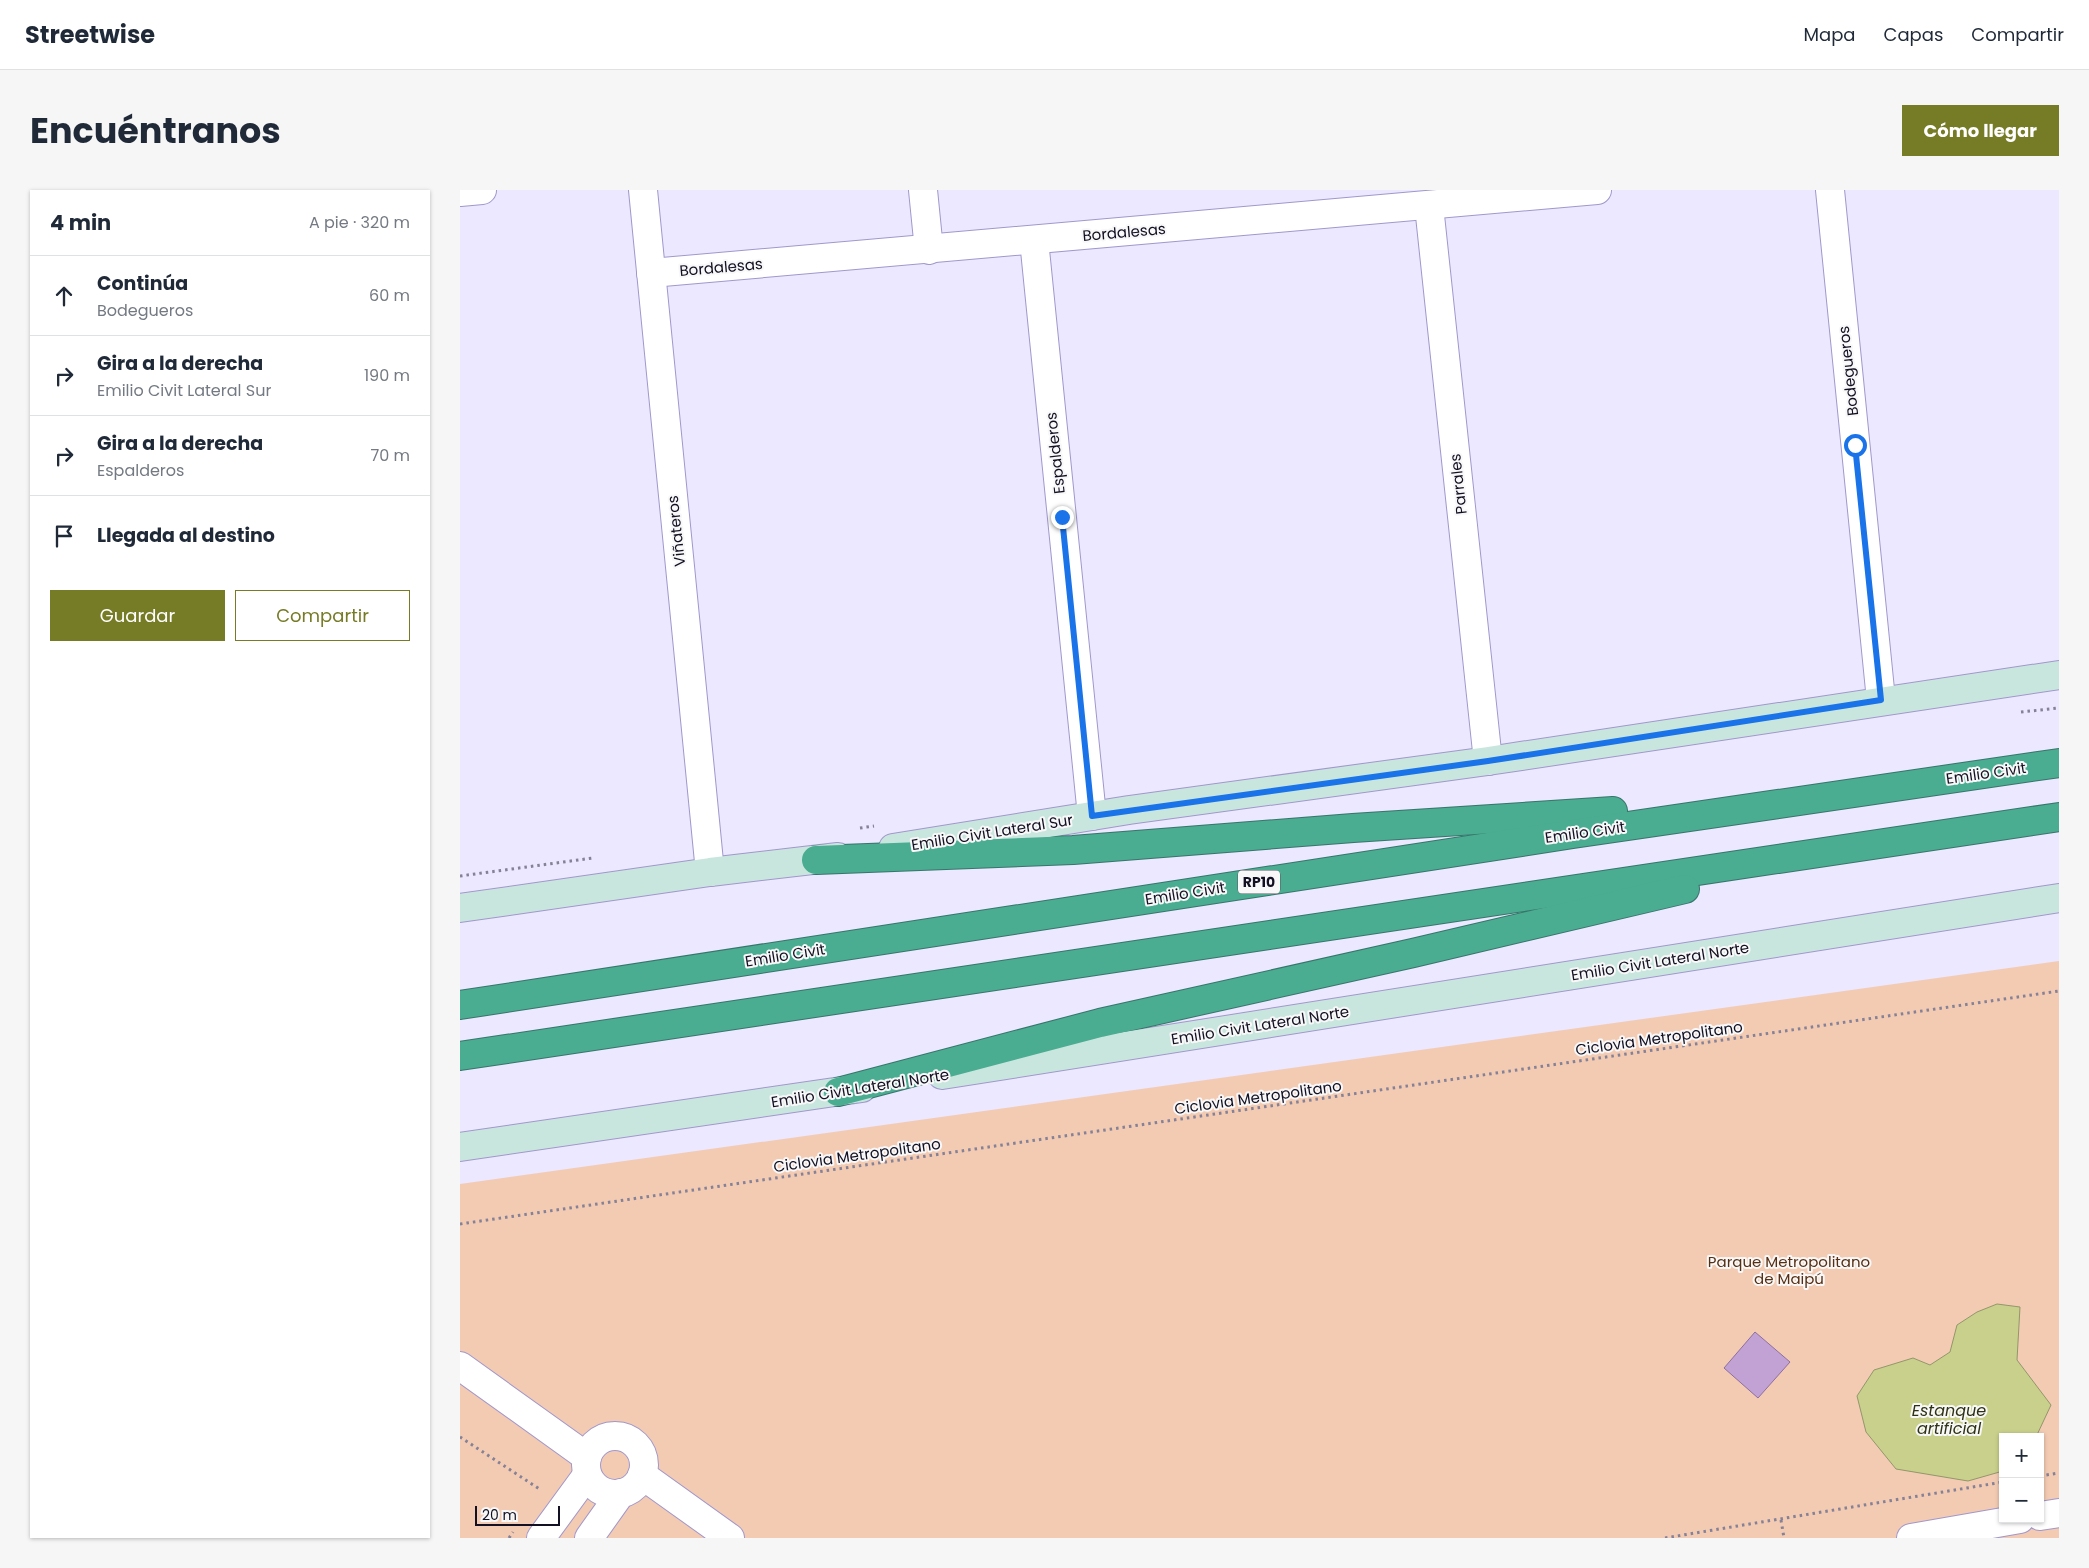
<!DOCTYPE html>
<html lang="es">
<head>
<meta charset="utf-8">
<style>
	body { margin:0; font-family:Poppins,sans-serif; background:#f6f6f7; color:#1f2937 }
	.controls { position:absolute; right:15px; bottom:15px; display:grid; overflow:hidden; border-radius:0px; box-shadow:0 1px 4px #0004 }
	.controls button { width:45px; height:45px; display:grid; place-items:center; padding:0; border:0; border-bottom:1px solid #e0e1e3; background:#fff; color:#1f2937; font:25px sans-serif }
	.scale { position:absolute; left:15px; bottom:12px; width:85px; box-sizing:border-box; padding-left:5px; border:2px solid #141023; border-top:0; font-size:14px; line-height:18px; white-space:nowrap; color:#141023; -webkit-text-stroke:4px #f8f8f8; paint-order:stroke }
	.stop { position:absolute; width:15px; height:15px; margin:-11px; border:4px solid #1a73e8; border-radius:50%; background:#fff }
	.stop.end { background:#1a73e8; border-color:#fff; box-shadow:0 1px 5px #0008 }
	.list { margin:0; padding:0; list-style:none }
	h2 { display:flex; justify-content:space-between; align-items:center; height:65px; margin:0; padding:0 20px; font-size:21px }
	h2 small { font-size:16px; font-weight:400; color:#747a83 }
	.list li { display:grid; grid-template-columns:32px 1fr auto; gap:15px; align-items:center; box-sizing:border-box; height:80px; padding:0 20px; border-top:1px solid #e0e1e3 }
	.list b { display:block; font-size:19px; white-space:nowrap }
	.list p { margin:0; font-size:16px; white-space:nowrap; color:#747a83 }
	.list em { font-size:16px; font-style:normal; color:#747a83 }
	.actions { display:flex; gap:10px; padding:15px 20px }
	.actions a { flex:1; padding:11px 0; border:1px solid #767b25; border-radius:0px; text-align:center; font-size:18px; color:#767b25 }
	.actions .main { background:#767b25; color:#fff }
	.icon { flex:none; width:28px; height:28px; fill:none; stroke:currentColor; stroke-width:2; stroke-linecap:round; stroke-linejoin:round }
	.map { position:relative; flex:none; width:1599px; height:1348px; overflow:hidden; border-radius:0px }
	header { display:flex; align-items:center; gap:30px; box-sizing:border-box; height:70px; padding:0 25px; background:#fff; border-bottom:1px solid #e0e1e3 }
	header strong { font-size:24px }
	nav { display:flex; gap:28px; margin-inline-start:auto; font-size:18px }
	.intro { display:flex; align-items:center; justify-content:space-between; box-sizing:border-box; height:120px; padding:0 30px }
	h1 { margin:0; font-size:35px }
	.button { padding:12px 22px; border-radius:0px; background:#767b25; color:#fff; font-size:18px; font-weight:700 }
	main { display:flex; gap:30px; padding:0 30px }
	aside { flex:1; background:#fff; border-radius:0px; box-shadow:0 1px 4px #0004 }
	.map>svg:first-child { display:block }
</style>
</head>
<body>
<header>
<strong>Streetwise</strong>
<nav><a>Mapa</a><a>Capas</a><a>Compartir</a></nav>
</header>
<div class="intro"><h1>Encuéntranos</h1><a class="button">Cómo llegar</a></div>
<main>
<aside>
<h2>4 min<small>A pie · 320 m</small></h2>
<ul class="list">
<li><svg class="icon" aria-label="ahead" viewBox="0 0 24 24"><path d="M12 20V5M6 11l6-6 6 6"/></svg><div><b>Continúa</b><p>Bodegueros</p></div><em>60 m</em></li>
<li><svg class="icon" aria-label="right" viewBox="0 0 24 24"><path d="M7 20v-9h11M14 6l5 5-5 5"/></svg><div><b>Gira a la derecha</b><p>Emilio Civit Lateral Sur</p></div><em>190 m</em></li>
<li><svg class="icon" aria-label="right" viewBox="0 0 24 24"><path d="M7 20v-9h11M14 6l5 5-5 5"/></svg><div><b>Gira a la derecha</b><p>Espalderos</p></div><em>70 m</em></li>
<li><svg class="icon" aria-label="arrive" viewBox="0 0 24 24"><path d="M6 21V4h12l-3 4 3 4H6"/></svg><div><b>Llegada al destino</b></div></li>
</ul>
<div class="actions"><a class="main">Guardar</a><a>Compartir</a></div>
</aside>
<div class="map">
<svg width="1599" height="1348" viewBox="0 0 1599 1348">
	<rect width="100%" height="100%" fill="#ebe8ff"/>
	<!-- green -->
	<path fill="#f3cbb3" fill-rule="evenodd" d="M1599,771V1348H0V994ZM1543,1247H1580V1329H1543Z"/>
	<!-- water -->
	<polygon fill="#c9d08b" stroke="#93966c" points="1537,1114 1560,1117 1557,1170 1591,1215 1576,1247 1543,1247 1543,1281 1508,1291 1436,1279 1406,1242 1397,1206 1414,1180 1453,1168 1470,1175 1490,1162 1497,1135 1517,1122"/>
	<!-- building -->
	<polygon fill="#c2a2d4" stroke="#8d6f9e" points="1295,1142 1330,1172 1298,1208 1264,1178"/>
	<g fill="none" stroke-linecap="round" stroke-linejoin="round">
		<!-- street casing -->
		<g stroke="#a197cc" stroke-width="30">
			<g id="street">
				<polyline points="183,0 250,682"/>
				<polyline points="463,0 469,60"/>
				<polyline points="1370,0 1421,510"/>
				<polyline points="0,2 22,0"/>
				<polyline points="969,16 1028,571"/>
				<polyline points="574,50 632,626"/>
				<polyline points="191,83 1137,0"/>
				<polyline points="0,1176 127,1267"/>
				<circle cx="155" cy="1275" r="29"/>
				<polyline points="182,1285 270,1348"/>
				<polyline points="1580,1326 1599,1323"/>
				<polyline points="81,1348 127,1285"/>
				<polyline points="129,1348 161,1303"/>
				<polyline points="1451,1348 1560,1329"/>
			</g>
		</g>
		<!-- secondary casing -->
		<g stroke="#a197cc" stroke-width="30">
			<g id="secondary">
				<polyline points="433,658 669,620 1028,571 1599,485"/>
				<polyline points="0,718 250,682 378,667"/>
				<polyline points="482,885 1599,708"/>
				<polyline points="0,957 402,898"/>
			</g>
		</g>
		<!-- highway casing -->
		<g stroke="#37756a" stroke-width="30">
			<g id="highway">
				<polyline points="356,670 613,660 893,638 1153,621"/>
				<polyline points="0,815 1113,644 1599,573"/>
				<polyline points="0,866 1599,627"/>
				<polyline points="378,902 640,833 953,763 1225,699"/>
			</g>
		</g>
		<!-- path -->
		<g stroke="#858196" stroke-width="3" stroke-dasharray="2.5 4" stroke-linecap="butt">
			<polyline points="1561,522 1599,518"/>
			<polyline points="400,638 414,636"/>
			<polyline points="0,686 133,668"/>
			<polyline points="0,1034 1599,801"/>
			<polyline points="0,1247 81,1300"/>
			<polyline points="1580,1286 1599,1283"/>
			<polyline points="1321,1330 1324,1348"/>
			<polyline points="49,1348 53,1342"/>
			<polyline points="1205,1348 1543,1292"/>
		</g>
		<!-- street -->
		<use href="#street" stroke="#fff" stroke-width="28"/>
		<!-- secondary -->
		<use href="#secondary" stroke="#c9e6de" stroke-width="28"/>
		<!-- highway -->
		<use href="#highway" stroke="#4aac91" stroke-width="28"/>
	</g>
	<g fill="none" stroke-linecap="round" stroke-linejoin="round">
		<!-- route -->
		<polyline stroke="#1a73e8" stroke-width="6" points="602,327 632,626 1028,571 1421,510 1395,255"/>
	</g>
	<g text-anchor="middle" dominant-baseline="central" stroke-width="4" stroke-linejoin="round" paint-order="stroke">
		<!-- shield labels -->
		<rect fill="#f8f8f8" stroke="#585663" stroke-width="1" x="778" y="680.5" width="42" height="23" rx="4"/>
		<g font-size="14" font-weight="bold" fill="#141023">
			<text x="799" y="692">RP10</text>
		</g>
		<!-- street labels -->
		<g font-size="15" fill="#141023" stroke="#f8f8f8">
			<text transform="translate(664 42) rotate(-5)">Bordalesas</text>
			<text transform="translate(261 77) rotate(-5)">Bordalesas</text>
			<text transform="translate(1388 181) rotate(-96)">Bodegueros</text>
			<text transform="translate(595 263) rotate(-96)">Espalderos</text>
			<text transform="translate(998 294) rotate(-96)">Parrales</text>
			<text transform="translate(216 341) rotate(-96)">Viñateros</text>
			<text transform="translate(1526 583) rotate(-8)">Emilio Civit</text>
			<text transform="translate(532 642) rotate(-9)">Emilio Civit Lateral Sur</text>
			<text transform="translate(1125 642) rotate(-8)">Emilio Civit</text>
			<text transform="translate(725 703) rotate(-9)">Emilio Civit</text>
			<text transform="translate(325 765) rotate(-9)">Emilio Civit</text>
			<text transform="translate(1200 771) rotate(-9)">Emilio Civit Lateral Norte</text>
			<text transform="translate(800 835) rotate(-9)">Emilio Civit Lateral Norte</text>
			<text transform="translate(1199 848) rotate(-8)">Ciclovia Metropolitano</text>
			<text transform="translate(400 898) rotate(-9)">Emilio Civit Lateral Norte</text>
			<text transform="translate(798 907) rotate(-8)">Ciclovia Metropolitano</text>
			<text transform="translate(397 965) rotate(-8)">Ciclovia Metropolitano</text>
		</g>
		<!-- park labels -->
		<g font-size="15" fill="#582f12" stroke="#f8f8f8">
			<text x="1329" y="1071">Parque Metropolitano<tspan x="1329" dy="17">de Maipú</tspan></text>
		</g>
		<!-- water labels -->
		<g font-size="16" font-style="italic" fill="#2f3113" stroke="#f8f8f8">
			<text x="1489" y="1220">Estanque<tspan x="1489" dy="18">artificial</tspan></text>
		</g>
	</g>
</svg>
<div class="controls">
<button>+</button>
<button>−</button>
</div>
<div class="scale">20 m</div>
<div class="stop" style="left:1395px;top:255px"></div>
<div class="stop end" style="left:602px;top:327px"></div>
</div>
</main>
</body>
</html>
